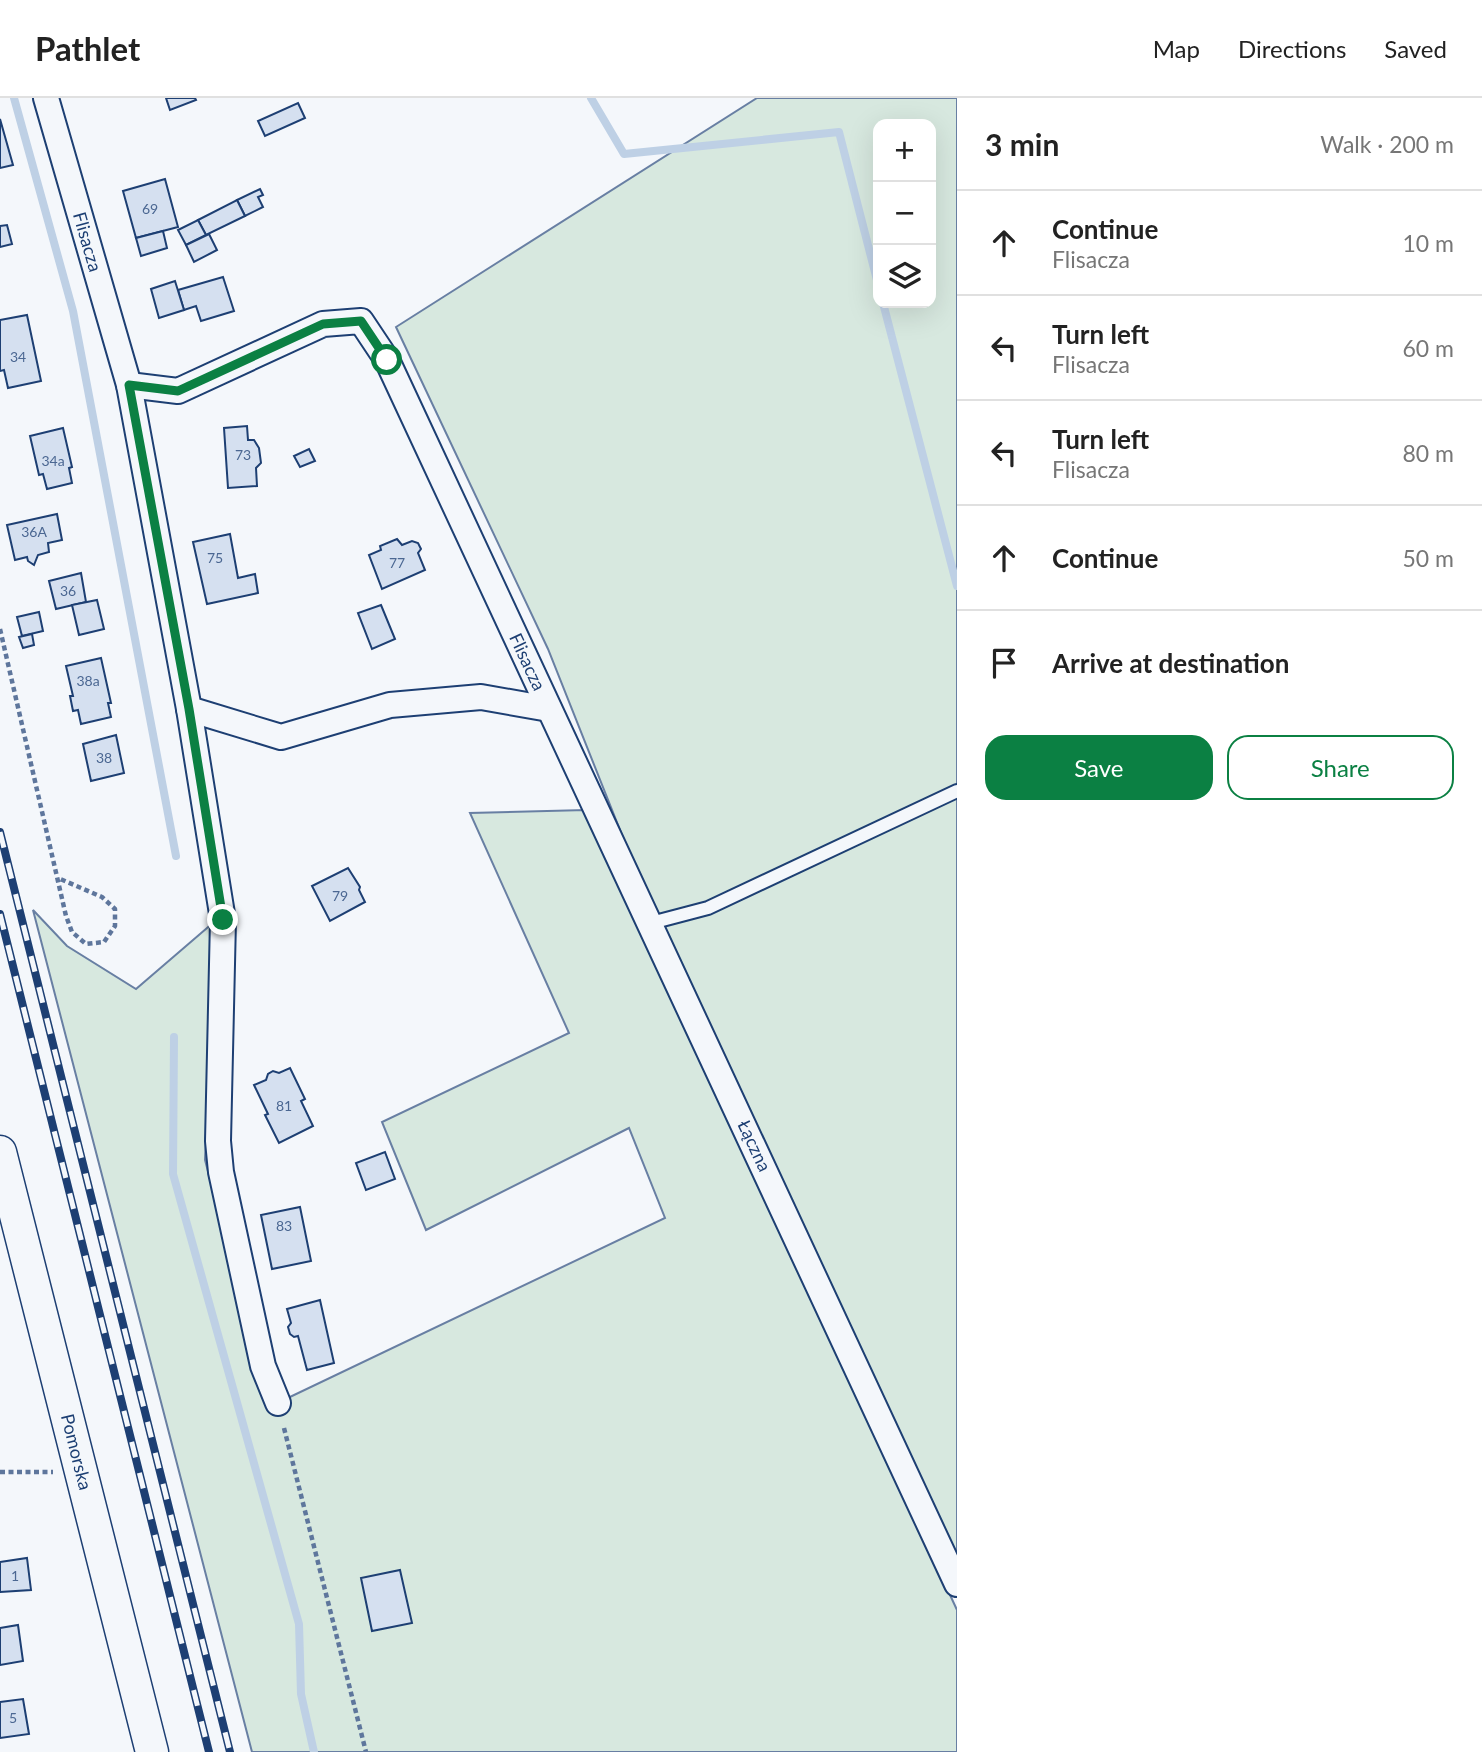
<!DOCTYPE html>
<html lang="en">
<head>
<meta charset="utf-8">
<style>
  body { margin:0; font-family:Lato,sans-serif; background:#f2f2f2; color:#222 }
  .controls { position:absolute; right:21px; top:21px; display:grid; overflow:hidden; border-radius:14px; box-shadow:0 7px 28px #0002 }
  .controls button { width:63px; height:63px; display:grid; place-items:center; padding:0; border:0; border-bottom:2px solid #e0e0e0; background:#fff; color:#222; font:35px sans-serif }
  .stop { position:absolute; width:21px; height:21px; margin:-16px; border:5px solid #0b8043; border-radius:50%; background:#fff }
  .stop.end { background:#0b8043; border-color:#fff; box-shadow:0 2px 7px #0008 }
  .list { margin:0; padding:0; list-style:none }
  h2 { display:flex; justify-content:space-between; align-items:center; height:91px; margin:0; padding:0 28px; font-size:30px }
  h2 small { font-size:23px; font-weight:400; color:#767676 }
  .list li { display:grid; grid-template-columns:46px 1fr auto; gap:21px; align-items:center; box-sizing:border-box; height:105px; padding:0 28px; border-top:2px solid #e0e0e0 }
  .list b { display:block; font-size:26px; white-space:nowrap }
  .list p { margin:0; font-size:23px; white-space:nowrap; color:#767676 }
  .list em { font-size:23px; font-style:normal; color:#767676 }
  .actions { display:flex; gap:14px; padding:21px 28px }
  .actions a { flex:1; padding:16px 0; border:2px solid #0b8043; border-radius:21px; text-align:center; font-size:24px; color:#0b8043 }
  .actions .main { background:#0b8043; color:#fff }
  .icon { flex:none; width:38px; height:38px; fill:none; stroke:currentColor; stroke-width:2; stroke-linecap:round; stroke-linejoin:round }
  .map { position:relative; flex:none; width:957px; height:1654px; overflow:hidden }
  header { display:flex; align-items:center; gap:42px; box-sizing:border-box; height:98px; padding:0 35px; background:#fff; border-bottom:2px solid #e0e0e0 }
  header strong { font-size:33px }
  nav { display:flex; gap:38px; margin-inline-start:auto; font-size:24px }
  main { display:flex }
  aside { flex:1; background:#fff }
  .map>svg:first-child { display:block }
  .green { fill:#d7e8df; stroke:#687fa3; stroke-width:2; fill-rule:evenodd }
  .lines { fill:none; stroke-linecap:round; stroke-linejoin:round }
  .stream { stroke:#bed0e5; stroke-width:8 }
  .building { fill:#d5e0f0; stroke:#1d3f73; stroke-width:2 }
  .service-casing { stroke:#1d3f73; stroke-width:16 }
  .minor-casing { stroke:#1d3f73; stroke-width:28 }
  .tertiary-casing { stroke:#1d3f73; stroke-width:35 }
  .path { stroke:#5e769c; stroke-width:4.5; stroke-dasharray:5 3.5; stroke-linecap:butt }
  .service { stroke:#f4f7fb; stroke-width:12 }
  .minor { stroke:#f4f7fb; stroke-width:24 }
  .tertiary { stroke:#f4f7fb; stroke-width:32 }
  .rail-casing { stroke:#1d3f73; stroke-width:8 }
  .rail { stroke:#f4f7fb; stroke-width:5; stroke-dasharray:16; stroke-linecap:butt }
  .route { stroke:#0b8043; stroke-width:9 }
  .labels { text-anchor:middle; stroke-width:5; stroke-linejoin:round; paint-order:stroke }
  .number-label { font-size:14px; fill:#4b6792 }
  .street-label { font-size:18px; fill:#1d3f73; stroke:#f4f7fb }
</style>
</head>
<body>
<header>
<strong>Pathlet</strong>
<nav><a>Map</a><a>Directions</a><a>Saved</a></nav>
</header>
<main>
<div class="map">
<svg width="957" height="1654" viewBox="0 0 957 1654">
  <rect width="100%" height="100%" fill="#f4f7fb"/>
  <!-- green -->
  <g class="green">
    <path d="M757,0H957V1470L659,830L548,551L396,229ZM878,26H931V205H878Z"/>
    <polygon points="586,712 957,1512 957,1654 252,1654 33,812 67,848 136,891 214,824 205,1062 269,1309 665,1120 629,1030 426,1132 382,1024 569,935 470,715"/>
  </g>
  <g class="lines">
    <!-- stream -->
    <g class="stream">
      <polyline points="14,0 73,213 176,758"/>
      <polyline points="591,0 624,56 839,34 878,186"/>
      <polyline points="883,205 957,488"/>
      <polyline points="174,939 173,1076 299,1526 301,1596 314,1654"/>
    </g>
  </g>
  <!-- building -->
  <g class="building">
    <polygon points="166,0 195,0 196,2 170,12"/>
    <polygon points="298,5 305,20 265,38 258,23"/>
    <polygon points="0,21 13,67 0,70"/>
    <polygon points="165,81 178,129 136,140 123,93"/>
    <polygon points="260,91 263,97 258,99 263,109 245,118 237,102"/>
    <polygon points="237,102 245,118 206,137 198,122"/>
    <polygon points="198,122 206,137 186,147 178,132"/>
    <polygon points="7,127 12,146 0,149 0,128"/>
    <polygon points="163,133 167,150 141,158 136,140"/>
    <polygon points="209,136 217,152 194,164 186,147"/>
    <polygon points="223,179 234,213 201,223 196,208 184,212 178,192"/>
    <polygon points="175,183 184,212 159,220 151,191"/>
    <polygon points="27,217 41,283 8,290 4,272 0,273 0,222"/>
    <polygon points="247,328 248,342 254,342 259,350 261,365 256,370 257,388 228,390 224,330"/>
    <polygon points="63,330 72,369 69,370 72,385 47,391 43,376 39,377 30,338"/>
    <polygon points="309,351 315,363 300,369 294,358"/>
    <polygon points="57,416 62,442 48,445 49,454 38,457 34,467 28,463 27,459 15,462 7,427"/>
    <polygon points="230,436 238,480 255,476 258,495 207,506 193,444"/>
    <polygon points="397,441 402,447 412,443 418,445 421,451 418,455 425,472 382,491 369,457 381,452 380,448"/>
    <polygon points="81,475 86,504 56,511 49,483"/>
    <polygon points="97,502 104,531 79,537 72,507"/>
    <polygon points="381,507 395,541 372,551 358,515"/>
    <polygon points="39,514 43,533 22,538 17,519"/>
    <polygon points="32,536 34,547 23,550 19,539"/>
    <polygon points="101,560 111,605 108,605 111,619 81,626 78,612 73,613 70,598 73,598 66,568"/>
    <polygon points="116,637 124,675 91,683 83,646"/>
    <polygon points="348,770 360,789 359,792 365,804 330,823 312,788"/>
    <polygon points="290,970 305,1001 301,1003 313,1028 279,1045 265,1017 268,1016 254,987 266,982 268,976 273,973 279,975"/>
    <polygon points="385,1054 395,1081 366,1092 356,1065"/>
    <polygon points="300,1109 311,1163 272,1171 261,1117"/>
    <polygon points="320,1202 334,1265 307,1272 298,1238 294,1239 290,1236 288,1229 291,1225 287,1211"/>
    <polygon points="27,1460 31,1492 0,1494 0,1464"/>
    <polygon points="400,1472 412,1525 372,1533 361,1480"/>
    <polygon points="18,1527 23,1563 0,1567 0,1530"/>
    <polygon points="23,1601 29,1636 0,1640 0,1604"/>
  </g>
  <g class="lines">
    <defs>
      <polyline id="service" points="651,825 708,810 957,693"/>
      <g id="minor">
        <polyline points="46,0 129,287 189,611 281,639 390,607 481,599 549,611"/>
        <polyline points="129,287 178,293 323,226 361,223 387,262 957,1486"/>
        <polyline points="189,611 223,822 218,1043 221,1074 263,1268 278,1305"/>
      </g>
      <polyline id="tertiary" points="0,1054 152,1654"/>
    </defs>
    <!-- service casing -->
    <use href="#service" class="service-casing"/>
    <!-- minor casing -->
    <use href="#minor" class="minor-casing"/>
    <!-- tertiary casing -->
    <use href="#tertiary" class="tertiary-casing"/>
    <!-- path -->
    <g class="path">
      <polyline points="0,531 66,818 72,834 86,846 104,844 115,828 115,811 102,799 58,780"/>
      <polyline points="284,1330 366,1654"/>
      <polyline points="0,1374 53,1374"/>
    </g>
    <!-- service -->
    <use href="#service" class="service"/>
    <!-- minor -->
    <use href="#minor" class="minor"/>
    <!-- tertiary -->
    <use href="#tertiary" class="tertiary"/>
    <defs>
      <g id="rail">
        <polyline points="0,734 230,1654"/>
        <polyline points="0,816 209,1654"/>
      </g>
    </defs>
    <!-- rail casing -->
    <use href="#rail" class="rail-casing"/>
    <!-- rail -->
    <use href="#rail" class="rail"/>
  </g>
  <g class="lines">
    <!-- route -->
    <polyline class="route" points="223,822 189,611 129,287 178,293 323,226 361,223 387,262"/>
  </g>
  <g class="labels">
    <!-- number labels -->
    <g class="number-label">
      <text x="150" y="116">69</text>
      <text x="18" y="264">34</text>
      <text x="243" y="362">73</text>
      <text x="53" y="368">34a</text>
      <text x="34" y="439">36A</text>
      <text x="215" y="465">75</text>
      <text x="397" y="470">77</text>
      <text x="68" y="498">36</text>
      <text x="88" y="588">38a</text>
      <text x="104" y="665">38</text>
      <text x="340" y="803">79</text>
      <text x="284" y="1013">81</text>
      <text x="284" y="1133">83</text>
      <text x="15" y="1483">1</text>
      <text x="13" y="1625">5</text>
    </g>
    <!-- street labels -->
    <g class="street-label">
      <text transform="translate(87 144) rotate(74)" y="6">Flisacza</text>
      <text transform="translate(527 564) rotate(65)" y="6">Flisacza</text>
      <text transform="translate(754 1048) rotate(65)" y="6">Łączna</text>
      <text transform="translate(76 1354) rotate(76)" y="6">Pomorska</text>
    </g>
  </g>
</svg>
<div class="controls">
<button>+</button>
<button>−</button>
<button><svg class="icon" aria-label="layers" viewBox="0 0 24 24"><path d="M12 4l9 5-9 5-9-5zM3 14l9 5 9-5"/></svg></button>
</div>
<div class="stop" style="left:387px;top:262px"></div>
<div class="stop end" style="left:223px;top:822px"></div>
</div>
<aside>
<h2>3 min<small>Walk · 200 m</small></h2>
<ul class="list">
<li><svg class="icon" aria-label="ahead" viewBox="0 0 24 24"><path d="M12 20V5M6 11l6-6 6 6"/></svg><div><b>Continue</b><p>Flisacza</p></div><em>10 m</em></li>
<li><svg class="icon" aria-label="left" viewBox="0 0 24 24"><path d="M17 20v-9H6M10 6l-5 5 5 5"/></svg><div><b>Turn left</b><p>Flisacza</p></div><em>60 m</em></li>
<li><svg class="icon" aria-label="left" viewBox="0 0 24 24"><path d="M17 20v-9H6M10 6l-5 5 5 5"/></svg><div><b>Turn left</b><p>Flisacza</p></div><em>80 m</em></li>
<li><svg class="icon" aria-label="ahead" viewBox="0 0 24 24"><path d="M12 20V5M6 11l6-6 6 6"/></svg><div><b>Continue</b></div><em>50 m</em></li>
<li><svg class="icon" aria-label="arrive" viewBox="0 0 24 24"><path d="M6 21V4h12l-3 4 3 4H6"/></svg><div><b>Arrive at destination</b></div></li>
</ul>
<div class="actions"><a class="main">Save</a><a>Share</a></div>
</aside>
</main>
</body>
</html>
